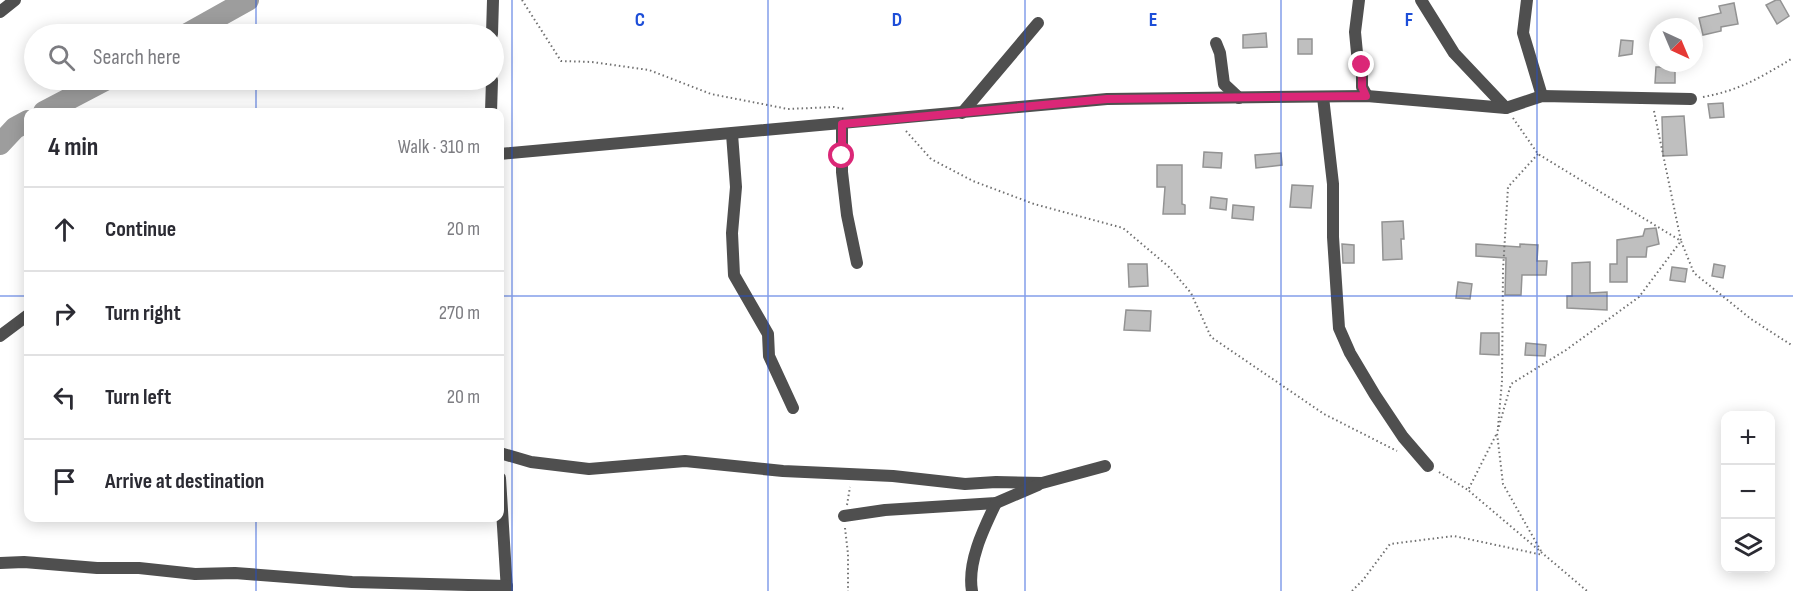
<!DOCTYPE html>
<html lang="en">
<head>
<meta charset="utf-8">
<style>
  body { margin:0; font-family:"Sofia Sans Condensed",sans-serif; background:#f2f2f3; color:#2b2b33 }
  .controls { position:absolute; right:18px; bottom:18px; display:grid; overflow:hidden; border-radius:12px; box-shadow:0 3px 15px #0003 }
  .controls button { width:54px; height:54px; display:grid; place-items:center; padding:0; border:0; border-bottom:2px solid #e1e1e2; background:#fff; color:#2b2b33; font:30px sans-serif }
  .compass { position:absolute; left:1649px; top:18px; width:54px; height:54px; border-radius:50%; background:#fff; box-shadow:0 3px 15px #0003; rotate:136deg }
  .stop { position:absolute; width:18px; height:18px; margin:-14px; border:4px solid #db2777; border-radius:50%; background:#fff }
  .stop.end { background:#db2777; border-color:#fff; box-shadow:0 2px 6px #0008 }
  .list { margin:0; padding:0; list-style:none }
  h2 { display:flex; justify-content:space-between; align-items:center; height:78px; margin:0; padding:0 24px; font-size:26px }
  h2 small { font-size:20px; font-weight:400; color:#7c7c81 }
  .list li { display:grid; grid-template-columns:39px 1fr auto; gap:18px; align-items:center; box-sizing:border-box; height:84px; padding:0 24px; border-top:2px solid #e1e1e2 }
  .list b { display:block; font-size:22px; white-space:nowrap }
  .list em { font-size:20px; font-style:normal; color:#7c7c81 }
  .icon { flex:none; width:33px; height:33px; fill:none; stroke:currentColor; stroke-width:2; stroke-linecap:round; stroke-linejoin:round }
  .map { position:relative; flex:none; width:1793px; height:591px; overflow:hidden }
  .search { position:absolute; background:#fff; box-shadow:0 3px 15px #0003; left:24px; top:24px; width:480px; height:66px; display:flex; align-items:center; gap:15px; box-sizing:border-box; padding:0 21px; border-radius:33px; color:#7c7c81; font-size:22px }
  .panel { position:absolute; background:#fff; box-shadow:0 3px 15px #0003; left:24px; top:108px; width:480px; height:414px; border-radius:12px }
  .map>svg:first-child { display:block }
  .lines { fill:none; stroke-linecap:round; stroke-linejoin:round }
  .river { stroke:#9d9d9d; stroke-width:22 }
  .building { fill:#bfbfbf; stroke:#939393; stroke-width:1.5 }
  .path { stroke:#717171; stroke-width:2; stroke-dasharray:1.5 3; stroke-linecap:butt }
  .minor { stroke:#4f4f4f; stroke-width:12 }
  .route { stroke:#db2777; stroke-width:8 }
  .grid { fill:none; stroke:#1d4ed8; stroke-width:1.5; stroke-opacity:0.55 }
  .grid-label { font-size:20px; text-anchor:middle; font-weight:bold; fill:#1d4ed8; stroke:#fff; stroke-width:4.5; stroke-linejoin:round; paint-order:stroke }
</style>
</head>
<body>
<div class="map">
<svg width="1793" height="591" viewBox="0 0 1793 591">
  <rect width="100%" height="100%" fill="#fff"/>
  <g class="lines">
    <!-- river -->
    <g class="river">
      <polyline points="187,34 248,0"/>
      <polyline points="44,112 105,80"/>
      <polyline points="0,144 15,128 28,121"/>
    </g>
  </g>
  <!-- building -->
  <g class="building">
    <polygon points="1776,0 1780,0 1789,16 1777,24 1766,5"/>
    <polygon points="1734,3 1738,24 1721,27 1721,31 1703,35 1699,18 1721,13 1719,6"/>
    <polygon points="1266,33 1267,47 1243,48 1243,35"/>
    <rect x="1298" y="39" width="14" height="15"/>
    <polygon points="1621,40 1633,41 1632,54 1619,56"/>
    <polygon points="1656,67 1675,67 1675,83 1655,83"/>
    <polygon points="1723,103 1724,117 1710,118 1708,104"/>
    <polygon points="1684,116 1687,155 1663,156 1662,117"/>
    <polygon points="1204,152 1222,153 1221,168 1203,167"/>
    <polygon points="1281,153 1282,165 1256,168 1255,155"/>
    <polygon points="1157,165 1182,165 1182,204 1185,205 1185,214 1163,214 1165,187 1157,187"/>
    <polygon points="1292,185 1313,186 1311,208 1290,207"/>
    <polygon points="1211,197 1227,199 1226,210 1210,208"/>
    <polygon points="1233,205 1254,207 1253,220 1232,218"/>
    <polygon points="1403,221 1404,239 1401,239 1402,259 1383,260 1382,222"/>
    <polygon points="1656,228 1659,244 1647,247 1646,257 1627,257 1627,282 1610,282 1610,264 1617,264 1617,240 1643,236 1645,229"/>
    <polygon points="1342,244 1354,245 1354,263 1343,263"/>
    <polygon points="1476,244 1520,247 1520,244 1538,245 1537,261 1547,261 1546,275 1522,275 1521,295 1505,295 1506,258 1476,256"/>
    <polygon points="1590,262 1590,293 1607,292 1607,310 1567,308 1567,296 1572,296 1572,263"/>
    <polygon points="1128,264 1147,264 1148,286 1129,287"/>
    <polygon points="1714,264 1725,266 1723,278 1712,276"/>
    <polygon points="1672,267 1687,269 1685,282 1670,280"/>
    <polygon points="1458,282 1472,284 1470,299 1456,298"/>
    <polygon points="1126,310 1151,311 1150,331 1124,330"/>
    <polygon points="1481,333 1499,333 1499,355 1480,354"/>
    <polygon points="1526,343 1546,345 1545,356 1525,355"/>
  </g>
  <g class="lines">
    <!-- path -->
    <g class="path">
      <polyline points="522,0 561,61 592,62 649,70 711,94 788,109 834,107 845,109"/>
      <path d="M1703,97C1741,90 1761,77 1793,58"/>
      <polyline points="1513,118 1538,154 1681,241 1694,273 1751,319 1793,346"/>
      <polyline points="906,131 931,159 973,181 1034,204 1123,228 1169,267 1191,293 1211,337 1324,414 1397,451"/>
      <polyline points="1498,427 1502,381 1503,270 1508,187 1538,154"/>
      <polyline points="1496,435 1468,490 1587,591"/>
      <polyline points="1439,472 1468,490"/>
      <polyline points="847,505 850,487"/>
      <polyline points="845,528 848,554 848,591"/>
      <polyline points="1541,551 1503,484 1497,433 1511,384 1566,350 1639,297 1681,241 1654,111"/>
      <polyline points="1352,591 1363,580 1390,544 1454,536 1543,555"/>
    </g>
    <!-- minor -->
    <g class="minor">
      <polyline points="1359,0 1355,32 1357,53 1362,65 1362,87 1367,96"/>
      <polyline points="1421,0 1454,53 1506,108"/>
      <polyline points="1527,0 1523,33 1542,96"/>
      <polyline points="0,12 15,0"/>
      <polyline points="492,34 493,0"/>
      <polyline points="1216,43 1220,53 1224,84 1239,98"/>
      <polyline points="1323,97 1333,184 1333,237 1339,328 1350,353 1375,395 1403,437 1428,466"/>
      <polyline points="491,112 492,80"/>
      <polyline points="962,113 1038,23"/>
      <polyline points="842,124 842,172 847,215 857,263"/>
      <polyline points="732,134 736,187 732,233 734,275 768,334 769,356 793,408"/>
      <polyline points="500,154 1107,99 1367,96 1506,108 1542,96 1691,99"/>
      <polyline points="0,336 28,315"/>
      <polyline points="500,453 531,462 589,469 685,461 783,471 893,476 965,484 996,482 1042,483 1105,466"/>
      <polyline points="500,478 507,591"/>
      <polyline points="844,516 885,510 996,503 1038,485"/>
      <polyline points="0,563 24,562 97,568 139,568 195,574 235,573 352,582 507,586"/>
      <path d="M972,591C967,562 984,528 996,503"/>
    </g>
  </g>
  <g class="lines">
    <!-- route -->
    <polyline class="route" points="842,156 842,124 1107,99 1366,96 1362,87 1362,65"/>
  </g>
  <!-- grid -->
  <path class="grid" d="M256,0V34M512,0V591M768,0V591M1025,0V591M1281,0V591M1537,0V591M256,80V112M0,296H28M500,296H1793M256,518V591"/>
  <g class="grid-label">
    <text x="640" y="26">C</text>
    <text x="897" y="26">D</text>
    <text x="1153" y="26">E</text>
    <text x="1409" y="26">F</text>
  </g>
</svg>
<div class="controls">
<button>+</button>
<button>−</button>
<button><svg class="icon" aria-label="layers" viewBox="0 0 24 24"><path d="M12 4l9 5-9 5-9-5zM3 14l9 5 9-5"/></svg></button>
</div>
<svg class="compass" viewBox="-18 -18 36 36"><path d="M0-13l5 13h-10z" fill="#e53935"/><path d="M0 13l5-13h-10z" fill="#7c7c81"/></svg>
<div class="stop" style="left:842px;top:156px"></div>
<div class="stop end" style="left:1362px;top:65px"></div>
<div class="search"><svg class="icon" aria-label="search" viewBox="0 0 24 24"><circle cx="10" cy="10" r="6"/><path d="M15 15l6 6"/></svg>Search here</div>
<section class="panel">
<h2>4 min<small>Walk · 310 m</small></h2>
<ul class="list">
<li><svg class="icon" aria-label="ahead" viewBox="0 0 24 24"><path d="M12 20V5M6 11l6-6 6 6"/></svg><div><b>Continue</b></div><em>20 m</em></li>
<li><svg class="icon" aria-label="right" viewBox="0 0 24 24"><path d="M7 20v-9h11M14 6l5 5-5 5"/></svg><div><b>Turn right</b></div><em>270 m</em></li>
<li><svg class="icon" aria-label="left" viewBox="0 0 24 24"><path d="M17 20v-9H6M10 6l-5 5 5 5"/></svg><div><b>Turn left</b></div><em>20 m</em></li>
<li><svg class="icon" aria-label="arrive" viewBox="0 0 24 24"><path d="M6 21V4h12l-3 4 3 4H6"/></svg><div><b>Arrive at destination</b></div></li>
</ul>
</section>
</div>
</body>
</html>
